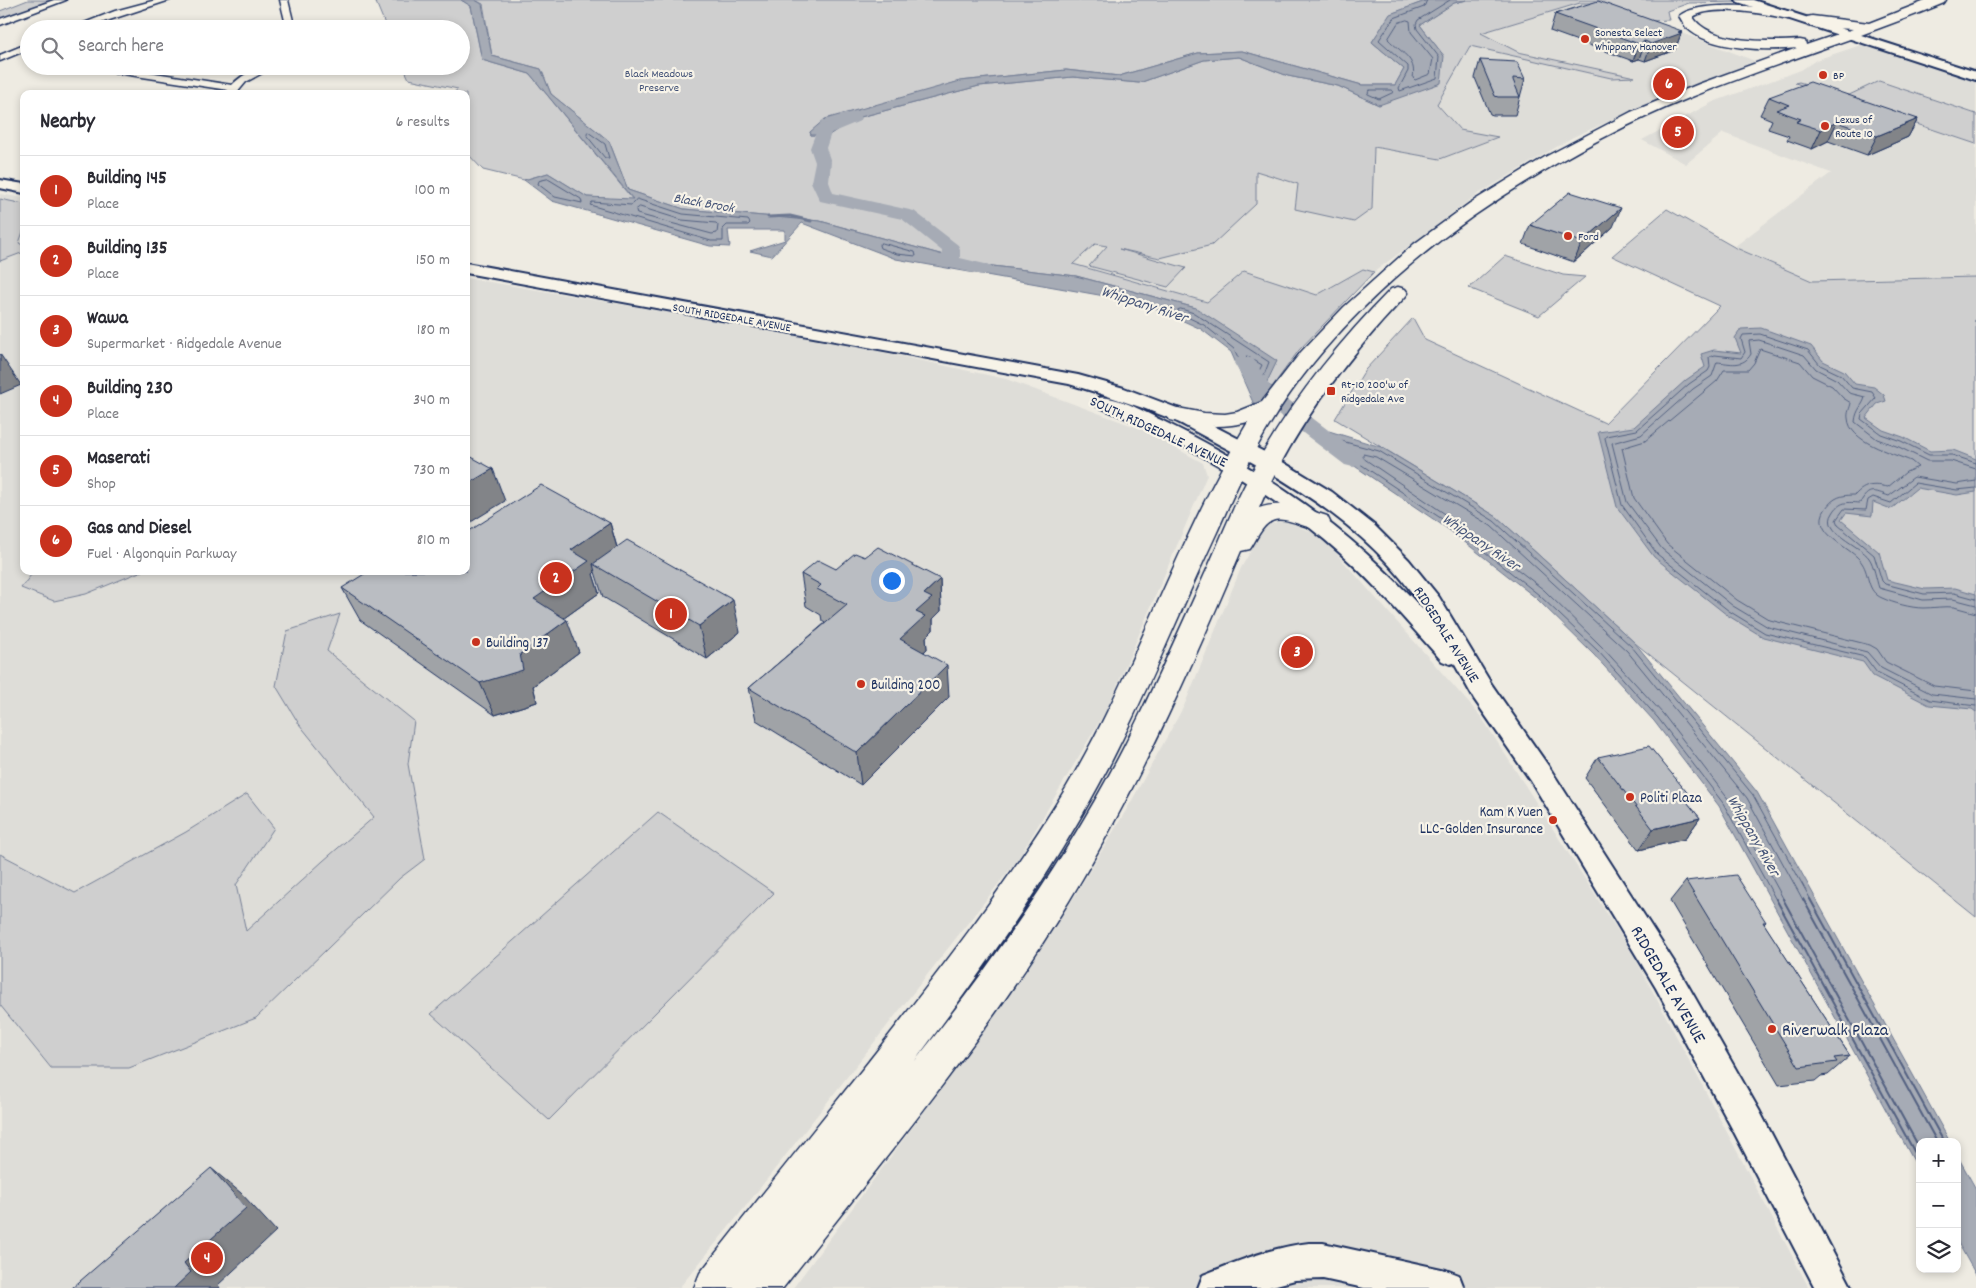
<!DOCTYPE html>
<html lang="en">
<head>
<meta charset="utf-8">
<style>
  body { margin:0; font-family:Dekko,sans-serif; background:#f2f2f3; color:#2b2b33 }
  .controls { position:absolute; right:15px; bottom:15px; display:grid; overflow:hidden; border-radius:10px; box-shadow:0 2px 8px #0003 }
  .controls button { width:45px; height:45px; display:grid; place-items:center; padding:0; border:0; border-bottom:1px solid #e1e1e2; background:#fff; color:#2b2b33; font:25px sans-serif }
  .you { position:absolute; left:891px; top:580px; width:18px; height:18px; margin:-12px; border:4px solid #fff; border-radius:50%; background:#1a73e8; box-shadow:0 0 0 8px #1a73e833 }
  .badge { display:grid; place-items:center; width:32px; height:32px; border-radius:50%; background:#c8321e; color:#fff; font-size:16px; font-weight:700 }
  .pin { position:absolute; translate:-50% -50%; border:2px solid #fff; box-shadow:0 1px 5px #0006 }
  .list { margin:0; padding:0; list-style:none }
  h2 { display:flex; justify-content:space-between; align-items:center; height:65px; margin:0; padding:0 20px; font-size:21px }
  h2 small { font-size:16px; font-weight:400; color:#7c7c81 }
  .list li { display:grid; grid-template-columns:32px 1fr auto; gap:15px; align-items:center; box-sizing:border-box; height:70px; padding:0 20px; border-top:1px solid #e1e1e2 }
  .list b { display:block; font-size:19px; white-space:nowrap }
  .list p { margin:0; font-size:16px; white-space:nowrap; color:#7c7c81 }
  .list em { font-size:16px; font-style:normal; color:#7c7c81 }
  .icon { flex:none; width:28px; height:28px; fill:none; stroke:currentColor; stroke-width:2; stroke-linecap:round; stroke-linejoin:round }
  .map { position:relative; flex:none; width:1976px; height:1288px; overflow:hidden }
  .search { position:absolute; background:#fff; box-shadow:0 2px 8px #0003; left:20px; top:20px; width:450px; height:55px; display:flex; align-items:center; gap:12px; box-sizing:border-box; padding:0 18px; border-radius:28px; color:#7c7c81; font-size:19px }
  .panel { position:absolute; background:#fff; box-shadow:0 2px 8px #0003; left:20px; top:90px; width:450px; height:485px; border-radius:10px }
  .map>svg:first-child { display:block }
  .built { fill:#deddd8 }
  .green { fill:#cfcfcf; stroke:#757f96 }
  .water { fill:#a6abb5; stroke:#6e7992 }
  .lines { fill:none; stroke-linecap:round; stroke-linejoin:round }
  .shore-far1 { stroke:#536181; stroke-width:1 }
  .shore { stroke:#536181; stroke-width:2 }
  .stream { stroke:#6e7992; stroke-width:3 }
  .river { fill:#a6abb5; fill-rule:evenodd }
  .street-casing { stroke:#1b2f5e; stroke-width:3 }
  .secondary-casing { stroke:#1b2f5e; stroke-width:4 }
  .primary-casing { stroke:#1b2f5e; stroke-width:3 }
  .street { fill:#f7f3e8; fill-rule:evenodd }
  .secondary { fill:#f7f3e8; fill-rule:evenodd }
  .primary { fill:#f7f3e8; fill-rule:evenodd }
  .wall { fill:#a0a3a7; stroke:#1b2f5e }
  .shaded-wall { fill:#828488; stroke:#1b2f5e }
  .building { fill:#babdc2; stroke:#1b2f5e }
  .poi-dot { fill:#c8321e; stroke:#f7f3e8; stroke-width:2 }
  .labels { text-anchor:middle; stroke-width:4.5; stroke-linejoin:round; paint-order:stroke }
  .far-poi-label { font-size:12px; fill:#1b2f5e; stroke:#f7f3e8; text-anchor:start }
  .far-park-label { font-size:12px; fill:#3f4f75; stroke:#f7f3e8 }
  .far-street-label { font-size:12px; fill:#1b2f5e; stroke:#f7f3e8 }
  .far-water-label { font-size:14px; font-style:italic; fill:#455478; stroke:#f7f3e8 }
  .street-label { font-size:15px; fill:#1b2f5e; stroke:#f7f3e8 }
  .poi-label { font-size:15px; fill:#1b2f5e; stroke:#f7f3e8; text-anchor:start }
  .water-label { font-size:16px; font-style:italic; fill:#455478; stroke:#f7f3e8 }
  .near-street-label { font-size:18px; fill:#1b2f5e; stroke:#f7f3e8 }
  .near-poi-label { font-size:18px; fill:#1b2f5e; stroke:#f7f3e8; text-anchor:start }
</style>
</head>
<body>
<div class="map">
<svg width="1976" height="1288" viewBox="0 0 1976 1288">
  <rect width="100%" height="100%" fill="#eeebe2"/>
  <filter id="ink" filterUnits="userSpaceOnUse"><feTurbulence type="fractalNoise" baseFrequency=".02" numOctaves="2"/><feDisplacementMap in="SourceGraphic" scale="10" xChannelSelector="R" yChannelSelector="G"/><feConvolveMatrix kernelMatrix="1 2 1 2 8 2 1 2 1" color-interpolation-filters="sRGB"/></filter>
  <g filter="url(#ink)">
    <!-- built -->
    <g class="built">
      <polygon points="1580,3 1596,3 1651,21 1755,61 1646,105 1573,137 1475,196 1374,272 1363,269 1318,295 1244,271 1207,302 1073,264 1095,244 1160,258 1256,170 1372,209 1374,147 1440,159 1496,138 1460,130 1437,103 1470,46 1611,78 1632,77 1518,52 1480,33"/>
      <polygon points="1870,42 1976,75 1976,114 1879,81 1847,96 1795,84 1976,144 1976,277 1812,281 1734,247 1831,173 1723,133 1686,164 1642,140 1713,102 1801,70 1816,60"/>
      <polygon points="0,194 24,198 24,571 466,571 466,278 813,337 1006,379 1141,429 1203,463 1207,475 1108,707 1018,859 738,1216 679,1288 0,1288"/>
      <polygon points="1284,520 1321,536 1482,718 1634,956 1809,1288 793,1288 938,1093 1071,902 1131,802 1184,706 1241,568 1265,526"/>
    </g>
    <!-- green -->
    <g class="green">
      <polygon points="28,0 54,0 0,19 0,11"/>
      <polygon points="375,0 461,0 471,6 482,60 530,74 633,200 587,197 548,173 524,180 483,170 466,152 466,94 452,94 458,89 409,79 403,66 461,66 461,29 387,29"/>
      <polygon points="475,0 1428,0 1391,14 1372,42 1404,69 1395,85 1362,85 1242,51 1198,53 1119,76 1066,70 960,81 810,132 811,135 829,135 853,119 979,86 1073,77 1139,83 1204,60 1239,57 1288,76 1338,86 1379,105 1444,56 1420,25 1454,3 1467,0 1737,0 1744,2 1689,3 1667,11 1669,20 1651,21 1596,3 1580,3 1481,33 1518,52 1635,77 1611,78 1470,46 1437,104 1460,130 1498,137 1440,159 1374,147 1372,209 1354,222 1295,209 1298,184 1256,171 1256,204 1212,245 1160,258 1119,249 1186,268 1168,287 1089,266 1107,246 1095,244 1073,264 1207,302 1244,271 1317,295 1363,269 1374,272 1299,350 1272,387 1266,385 1196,308 1076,276 976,264 820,221 684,209 628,190 609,141 551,94 541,69 492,56 483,4"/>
      <polygon points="1879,81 1976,114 1976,144 1795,83 1799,82 1847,96"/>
      <polygon points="0,199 24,204 24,229 19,243 24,246 24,252 0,261"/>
      <polygon points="1667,209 1734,247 1812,281 1976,277 1976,320 1974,321 1976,322 1976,917 1635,643 1497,517 1335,419 1365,370 1413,318 1425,340 1605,423 1720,306 1612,256"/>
      <polygon points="1505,256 1563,275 1585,277 1539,316 1469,288"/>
      <polygon points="34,571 142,571 86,594 54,601 21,588"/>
      <polygon points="340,614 327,651 414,721 408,764 425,859 400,878 256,1018 129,1068 51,1068 0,1005 0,854 75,893 186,832 247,794 274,828 236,885 246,931 323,861 374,817 299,724 276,686 287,631"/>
      <polygon points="658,812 774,893 549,1120 431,1014"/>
    </g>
    <!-- water -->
    <g class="water">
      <polygon points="461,0 475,0 482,4 492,56 541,69 551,94 609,141 628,190 684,209 820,221 976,264 1076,276 1196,308 1277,361 1266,384 1272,387 1255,407 1231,352 1201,329 1144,303 896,259 802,223 772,256 750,251 785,240 785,230 728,230 730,247 710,246 552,201 524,180 548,173 587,197 633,199 530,74 482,60 471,6"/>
      <polygon points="1428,0 1467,0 1454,3 1420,25 1444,56 1441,83 1379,105 1338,86 1288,76 1239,57 1204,60 1139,83 1073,77 979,86 853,119 829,135 811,135 810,132 825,119 960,81 1066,70 1119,76 1198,53 1242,51 1362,85 1395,85 1404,69 1372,42 1390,14"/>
      <polygon points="1761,328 1811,346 1823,361 1844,371 1855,384 1874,387 1884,395 1886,401 1877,404 1866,418 1883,430 1903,437 1930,451 1953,450 1976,459 1976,492 1957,495 1917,488 1891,509 1873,502 1872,516 1846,513 1841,520 1879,552 1887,580 1925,589 1955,588 1976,594 1976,712 1972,709 1929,705 1873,676 1863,662 1763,637 1727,615 1654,557 1617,507 1598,432 1634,427 1686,380 1705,367 1701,354 1714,350 1741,353 1735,338 1741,329"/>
      <polygon points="1329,431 1381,447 1497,517 1635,643 1757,792 1950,1142 1920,1142 1920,1172 1719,806 1654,721 1594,655 1536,598 1448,529 1319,442"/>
      <polygon points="1957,1155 1976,1189 1976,1275 1957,1241"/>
    </g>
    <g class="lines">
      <!-- shore-far1 -->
      <g class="shore-far1">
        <polyline points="1427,0 1424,7 1394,18 1379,40 1408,66 1408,71 1399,88 1400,91 1437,78 1439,57 1417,29 1416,24 1418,20 1450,0"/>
        <path d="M1407,20L1410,21L1411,32L1433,59L1430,74L1415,80L1413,78C1417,58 1400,52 1388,39L1398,23Z"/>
        <polygon points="1370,90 1391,90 1394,92 1379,99 1368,94"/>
        <polygon points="588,132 605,144 609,158 605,158 587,136"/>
        <polygon points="548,179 581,199 582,203 555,197 538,184 539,181"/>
        <polygon points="637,199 683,214 748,220 750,223 748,225 727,225 723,229 723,241 711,241 590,205 592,202 631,205"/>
        <polygon points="640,207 682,220 716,223 718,225 717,233 712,234 637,214 636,210"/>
        <polygon points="882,243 915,252 916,256 897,254 880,248 879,245"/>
        <polygon points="1181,309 1194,313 1269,362 1261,383 1263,390 1259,394 1256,394 1234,349 1204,325 1179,313 1178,310"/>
        <polygon points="1247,356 1262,365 1256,377 1253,376 1246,359"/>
        <polyline points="1976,463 1952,455 1929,455 1901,441 1881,434 1861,419 1862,414 1876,398 1872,392 1852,388 1841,375 1820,365 1808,350 1760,334 1743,335 1741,339 1745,352 1741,358 1715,355 1709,357 1710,367 1708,371 1689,384 1637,430 1606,436 1605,438 1622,505 1657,554 1729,611 1765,633 1865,657 1877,673 1930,700 1976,706"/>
        <path d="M1976,469L1951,461H1927L1899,447L1877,439L1855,422C1856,409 1863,406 1865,397L1849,393L1837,380L1816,369L1804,355L1759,340L1749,341L1751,354C1743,368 1730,363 1717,362L1712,376L1693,389L1641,435L1612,443L1627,502L1662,549L1733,606L1768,627L1867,652L1881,668L1932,694L1976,699"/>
        <path d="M1976,481L1957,484L1914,477L1889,496C1874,491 1869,487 1860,503C1847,502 1840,501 1833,513C1820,532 1860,545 1869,558C1874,565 1876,579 1879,588L1923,600L1953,599L1976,605"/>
        <polyline points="1976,488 1957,490 1915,483 1891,503 1873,497 1868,500 1866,510 1844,509 1836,520 1838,525 1874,555 1882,581 1885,584 1924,594 1954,593 1976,599"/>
        <path d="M1976,613C1969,611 1961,609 1954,607C1944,606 1933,608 1923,608C1911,608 1893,603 1882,598C1866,591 1870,575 1862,563C1853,547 1808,534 1826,508C1834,497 1841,495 1855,495C1865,484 1874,484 1888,487L1906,472L1918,467L1911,461C1892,453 1849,442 1848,418C1847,413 1850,408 1851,403L1843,398L1832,386L1812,376L1800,362L1760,349L1754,363L1748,370H1724L1717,381L1645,441L1622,448L1634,498L1667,544L1737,600L1770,620L1870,645L1877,649L1886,662L1934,686L1976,691"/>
        <polyline points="1776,900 1723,803 1658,718 1598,651 1539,595 1451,525 1329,443 1330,438 1379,451 1494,521 1632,647 1753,795 1811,900"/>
        <polyline points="1784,900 1729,800 1663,714 1602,647 1544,590 1454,520 1363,458 1363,454 1376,457 1491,526 1627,651 1747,798 1803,900"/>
      </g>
      <!-- shore -->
      <g class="shore">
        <polyline points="1776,899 1920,1162"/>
        <polyline points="1783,899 1920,1149"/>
        <polyline points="1803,899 1937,1142"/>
        <polyline points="1810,899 1944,1142"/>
      </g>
      <!-- stream -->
      <polyline class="stream" points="768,217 790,216 811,221"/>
      <!-- river -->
      <g class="river">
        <polygon points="854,113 860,115 862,118 860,121 831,133 826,148 831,162 829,182 833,193 914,211 958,245 960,249 960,258 989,265 992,269 989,273 982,275 943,266 941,262 942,251 902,219 820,201 811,182 815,162 810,148 818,127"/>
        <polygon points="1245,357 1253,358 1269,385 1361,455 1365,460 1361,465 1353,467 1345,465 1252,394 1234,363 1237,358"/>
      </g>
      <defs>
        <g id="street">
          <polygon points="54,0 66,0 0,25 0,19"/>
          <polygon points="156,0 170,0 82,29 69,29 115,11"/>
          <polygon points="280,0 288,0 295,29 287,29"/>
          <polygon points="29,43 29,49 0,61 0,55"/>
          <path d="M86,66H110L232,85C243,73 260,66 275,66L246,82L236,94H226L228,90L90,69Z"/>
        </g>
        <g id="secondary">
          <polygon points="1736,0 1753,0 1976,72 1976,80 1738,2"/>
          <polygon points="0,180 24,184 24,193 0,188"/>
          <path d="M466,263L1078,375L1124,388L1185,411L1276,458L1332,492L1374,525L1409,560L1439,597L1492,685L1549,767L1678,968L1759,1110L1852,1288H1815L1735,1134L1656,988L1531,781L1474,699L1454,663L1450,664L1442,661C1409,624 1377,586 1340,553C1272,492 1182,439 1097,406L1094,402L1097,398C1114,394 1145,412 1161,420C1263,470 1347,526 1424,611C1379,536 1295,484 1220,445C1203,436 1187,426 1169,418C1136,405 1103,394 1069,384L466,273Z"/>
          <path d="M1309,1243H1323L1446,1270L1459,1275L1464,1288H1364L1323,1279L1295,1280L1265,1288H1198L1203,1275C1238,1261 1272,1247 1309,1243Z"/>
        </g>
        <path id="primary" d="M1928,0H1946L1944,3C1860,38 1773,64 1689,98C1613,129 1540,170 1472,217C1398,269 1319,343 1272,421C1250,456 1234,494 1217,532C1181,609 1149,688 1110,764C1055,870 985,967 914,1062C993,963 1067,858 1125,745C1154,687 1181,627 1208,567C1221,538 1233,507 1248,479C1286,408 1335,346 1391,289L1398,287L1405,289L1408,293L1405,297C1345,360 1294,428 1259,508C1283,500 1304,509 1327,516L1330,522L1327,528C1309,533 1287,514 1272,521C1262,525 1256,540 1250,549L1241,551C1190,671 1137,789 1069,901C986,1038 882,1162 783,1288H694L700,1273C756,1202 812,1132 869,1061C938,973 1008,884 1066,788C1136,671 1177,539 1248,422C1221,429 1197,426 1170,420L1167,415L1170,410L1178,408L1204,413L1225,414L1237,412L1262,402L1301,352L1344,307L1414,244L1470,203L1545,157L1631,112L1699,84L1797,48C1768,51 1711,50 1688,29C1684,26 1682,20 1679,16C1697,0 1768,6 1793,12L1795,15L1788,19C1766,14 1713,4 1693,17C1709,44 1773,42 1800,40L1805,41L1806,45L1853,29L1834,28L1807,23L1805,20L1807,17L1812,16L1869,23Z"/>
      </defs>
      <!-- street casing -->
      <use href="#street" class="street-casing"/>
      <!-- secondary casing -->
      <use href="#secondary" class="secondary-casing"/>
      <!-- primary casing -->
      <use href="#primary" class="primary-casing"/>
      <!-- street -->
      <use href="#street" class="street"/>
      <!-- secondary -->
      <use href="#secondary" class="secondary"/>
      <!-- primary -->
      <use href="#primary" class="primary"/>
    </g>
    <!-- wall -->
    <g class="wall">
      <polygon points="1555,14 1682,31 1675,50 1645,61 1639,59 1633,61 1550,31"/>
      <polygon points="1480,60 1525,79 1515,115 1493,115 1490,114 1475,78"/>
      <polygon points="1769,97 1918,119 1908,137 1867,155 1828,141 1812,149 1787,140 1789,136 1768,129 1772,120 1760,115"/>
      <polygon points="1530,225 1613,227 1574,262 1523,244"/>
      <polygon points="610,523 617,547 740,632 707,659 603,597 595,572 593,574 599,593 564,618 579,652 533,686 537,702 495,715 360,620 342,588 466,571"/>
      <polygon points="865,557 940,579 941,611 933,619 933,630 926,637 927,649 924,652 949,697 861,785 756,720 749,688 825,623 822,621 821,615 806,606 801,574 836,569"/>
      <polygon points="1598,757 1686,801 1700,818 1685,839 1639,850 1585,778"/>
      <polygon points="1686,881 1766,922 1764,924 1850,1056 1828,1075 1821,1076 1815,1081 1779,1085 1670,901"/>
    </g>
    <!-- shaded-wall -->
    <g class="shaded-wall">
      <polygon points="1682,31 1675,50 1645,61 1651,44"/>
      <polygon points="1645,41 1639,59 1633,61 1639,44"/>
      <polygon points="1918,119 1908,137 1867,155 1877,136"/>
      <polygon points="1837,122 1828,141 1812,149 1821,130"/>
      <polygon points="1621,208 1613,227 1574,262 1582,242"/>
      <polygon points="0,354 21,385 0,394"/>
      <polygon points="493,469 505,501 466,525 466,485"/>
      <polygon points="610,523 619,555 593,564 595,572 593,574 599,593 546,631 534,599 571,550"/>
      <polygon points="940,579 941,611 933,619 933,630 926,637 927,649 902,671 900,639 916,612 924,594"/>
      <polygon points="733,600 740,632 707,659 699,626"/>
      <polygon points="567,620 579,652 533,686 537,702 495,715 480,683"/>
      <polygon points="947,665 949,697 861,785 857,753"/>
      <polygon points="1690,796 1675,817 1683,797"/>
      <polygon points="1700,818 1685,839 1639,850 1653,829"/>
      <polygon points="211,1168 241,1193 276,1231 218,1285 220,1288 174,1288 184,1263"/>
    </g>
    <!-- building -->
    <g class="building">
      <polygon points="1598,1 1682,31 1678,32 1682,33 1651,44 1645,41 1639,44 1555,14"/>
      <polygon points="1480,60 1517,62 1525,79 1513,78 1513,80 1520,97 1498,97 1495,96"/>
      <polygon points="1810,82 1918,119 1877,136 1837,122 1821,130 1796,122 1801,119 1776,110 1789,105 1769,97"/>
      <polygon points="1570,192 1621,208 1582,242 1530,225"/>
      <polygon points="466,454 493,469 466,485"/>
      <polygon points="541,485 610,523 571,550 589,561 534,599 567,620 520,654 523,670 480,683 342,588 369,571 466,571 466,533"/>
      <polygon points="627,540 733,600 699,626 593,564"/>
      <polygon points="878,547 940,579 924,594 932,598 916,612 925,616 900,639 947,665 857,753 749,688 847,605 817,589 821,585 801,574 818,560 836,569 855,553 865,557"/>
      <polygon points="1649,746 1690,796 1683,797 1700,818 1653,829 1598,757"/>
      <polygon points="1736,875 1766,922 1763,922 1850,1056 1834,1058 1837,1062 1799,1067 1686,881"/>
      <polygon points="211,1168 246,1208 184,1263 191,1272 174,1288 72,1288"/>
    </g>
  </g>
  <!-- markers -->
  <g class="poi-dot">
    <circle cx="1585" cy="39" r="5"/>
    <circle cx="1823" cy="75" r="5"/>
    <circle cx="1825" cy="126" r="5"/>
    <circle cx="1568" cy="236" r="5"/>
    <rect x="1326" y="386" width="10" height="10" rx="2.5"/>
    <circle cx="476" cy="642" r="5"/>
    <circle cx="861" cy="684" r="5"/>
    <circle cx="1630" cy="797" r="5"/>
    <circle cx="1553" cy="820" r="5"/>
    <circle cx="1772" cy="1029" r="5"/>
  </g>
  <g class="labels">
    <!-- far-poi labels -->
    <g class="far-poi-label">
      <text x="1595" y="36">Sonesta Select<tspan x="1595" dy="14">Whippany Hanover</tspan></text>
      <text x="1833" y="79">BP</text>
      <text x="1835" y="123">Lexus of<tspan x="1835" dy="14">Route 10</tspan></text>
      <text x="1578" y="240">Ford</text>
      <text x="1341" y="388">Rt-10 200'w of<tspan x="1341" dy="14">Ridgedale Ave</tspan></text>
    </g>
    <!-- far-park labels -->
    <g class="far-park-label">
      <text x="659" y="77">Black Meadows<tspan x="659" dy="14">Preserve</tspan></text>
    </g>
    <!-- far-street labels -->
    <g class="far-street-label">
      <text transform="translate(732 317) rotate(10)" y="4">SOUTH RIDGEDALE AVENUE</text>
    </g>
    <!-- far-water labels -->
    <g class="far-water-label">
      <text transform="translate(704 202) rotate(10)" y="5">Black Brook</text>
    </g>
    <!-- street labels -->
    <g class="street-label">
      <text transform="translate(1159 431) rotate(25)" y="5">SOUTH RIDGEDALE AVENUE</text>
      <text transform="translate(1447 634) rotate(58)" y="5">RIDGEDALE AVENUE</text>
    </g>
    <!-- poi labels -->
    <g class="poi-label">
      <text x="486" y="647">Building 137</text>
      <text x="871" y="689">Building 200</text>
      <text x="1640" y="802">Politi Plaza</text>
      <text x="1543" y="816" text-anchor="end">Kam K Yuen<tspan x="1543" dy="17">LLC-Golden Insurance</tspan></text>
    </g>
    <!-- water labels -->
    <g class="water-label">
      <text transform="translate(1145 303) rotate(18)" y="6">Whippany River</text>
      <text transform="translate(1482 541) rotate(34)" y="6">Whippany River</text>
      <text transform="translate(1755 835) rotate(60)" y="6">Whippany River</text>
    </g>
    <!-- near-street labels -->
    <g class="near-street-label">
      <text transform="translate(1669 984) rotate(60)" y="6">RIDGEDALE AVENUE</text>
    </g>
    <!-- near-poi labels -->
    <g class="near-poi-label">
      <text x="1782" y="1035">Riverwalk Plaza</text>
    </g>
  </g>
</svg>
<div class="controls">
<button>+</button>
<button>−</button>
<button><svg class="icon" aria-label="layers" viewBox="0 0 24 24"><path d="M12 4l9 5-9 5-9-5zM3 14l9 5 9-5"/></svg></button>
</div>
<div class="you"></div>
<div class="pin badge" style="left:671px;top:614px">1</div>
<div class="pin badge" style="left:556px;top:578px">2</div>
<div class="pin badge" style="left:1297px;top:652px">3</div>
<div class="pin badge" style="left:207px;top:1258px">4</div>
<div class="pin badge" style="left:1678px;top:132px">5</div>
<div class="pin badge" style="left:1669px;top:84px">6</div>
<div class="search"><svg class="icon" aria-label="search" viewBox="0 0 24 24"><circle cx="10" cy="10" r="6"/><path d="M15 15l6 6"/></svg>Search here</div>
<section class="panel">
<h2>Nearby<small>6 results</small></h2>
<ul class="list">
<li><span class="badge">1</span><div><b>Building 145</b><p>Place</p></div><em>100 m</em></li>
<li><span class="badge">2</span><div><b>Building 135</b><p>Place</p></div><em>150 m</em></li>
<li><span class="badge">3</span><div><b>Wawa</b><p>Supermarket · Ridgedale Avenue</p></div><em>180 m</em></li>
<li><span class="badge">4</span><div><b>Building 230</b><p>Place</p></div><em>340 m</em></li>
<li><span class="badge">5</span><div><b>Maserati</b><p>Shop</p></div><em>730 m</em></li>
<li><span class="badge">6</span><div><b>Gas and Diesel</b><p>Fuel · Algonquin Parkway</p></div><em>810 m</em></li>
</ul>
</section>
</div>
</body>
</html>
